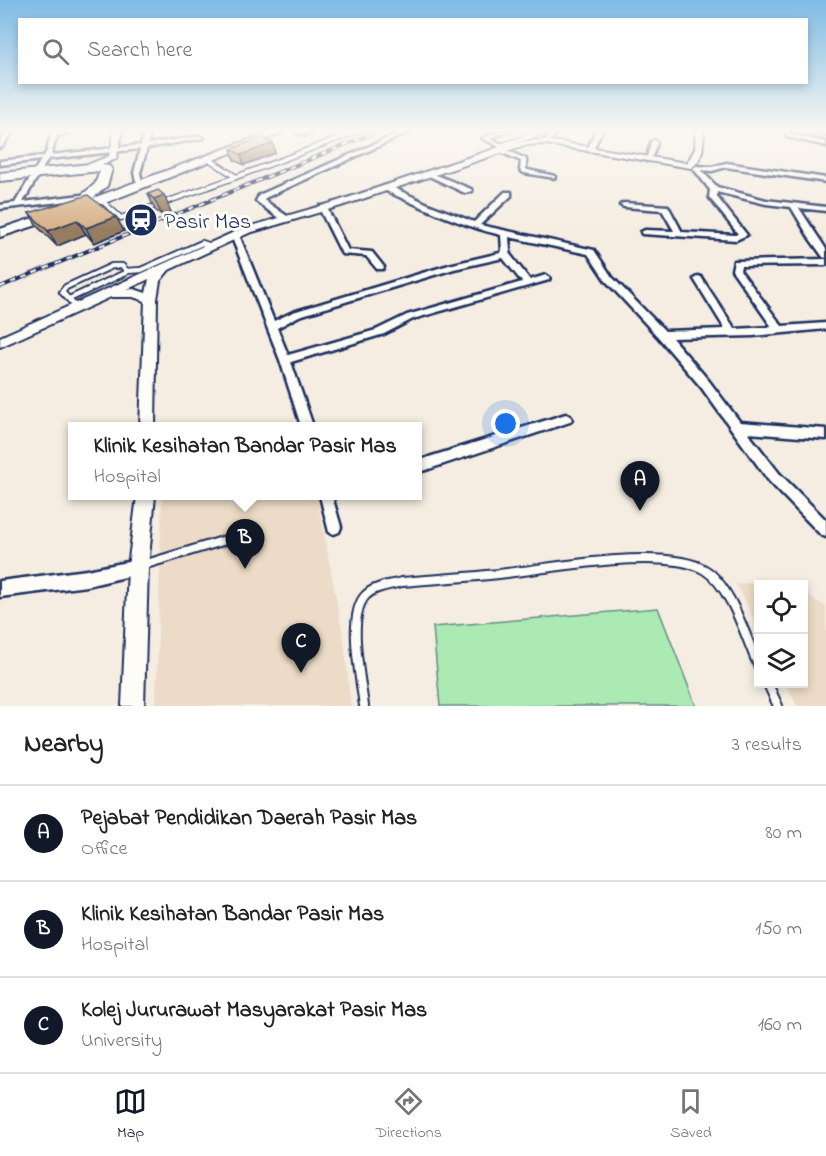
<!DOCTYPE html>
<html lang="en">
<head>
<meta charset="utf-8">
<style>
  body { margin:0; font-family:"Indie Flower",sans-serif; background:#f2f2f2; color:#222 }
  .controls { position:absolute; right:18px; bottom:18px; display:grid; overflow:hidden; border-radius:0px; box-shadow:0 3px 9px #0003 }
  .controls button { width:54px; height:54px; display:grid; place-items:center; padding:0; border:0; border-bottom:2px solid #e0e0e0; background:#fff; color:#222; font:30px sans-serif }
  .you { position:absolute; left:506px; top:424px; width:21px; height:21px; margin:-15px; border:4px solid #fff; border-radius:50%; background:#1a73e8; box-shadow:0 0 0 9px #1a73e833 }
  .badge { display:grid; place-items:center; width:39px; height:39px; border-radius:50%; background:#111827; color:#fff; font-size:20px; font-weight:700 }
  .pin { position:absolute; translate:-50% -50px; filter:drop-shadow(0 2px 3px #0008) }
  .pin::after { content:''; position:absolute; top:32px; width:21px; height:18px; background:inherit; clip-path:polygon(0 0,100% 0,50% 100%) }
  .popup { position:absolute; left:68px; top:422px; width:354px; height:78px; box-sizing:border-box; display:grid; place-content:center; border-radius:0px; background:#fff; filter:drop-shadow(0 2px 4px #0005); font-size:20px; white-space:nowrap; color:#767676 }
  .popup b { font-size:22px; color:#222 }
  .popup::after { content:''; position:absolute; left:50%; top:100%; margin-left:-12px; border:12px solid transparent; border-top-color:#fff }
  .list { margin:0; padding:0; list-style:none }
  h2 { display:flex; justify-content:space-between; align-items:center; height:78px; margin:0; padding:0 24px; font-size:26px }
  h2 small { font-size:20px; font-weight:400; color:#767676 }
  .list li { display:grid; grid-template-columns:39px 1fr auto; gap:18px; align-items:center; box-sizing:border-box; height:96px; padding:0 24px; border-top:2px solid #e0e0e0 }
  .list b { display:block; font-size:22px; white-space:nowrap }
  .list p { margin:0; font-size:20px; white-space:nowrap; color:#767676 }
  .list em { font-size:20px; font-style:normal; color:#767676 }
  .icon { flex:none; width:33px; height:33px; fill:none; stroke:currentColor; stroke-width:2; stroke-linecap:round; stroke-linejoin:round }
  .map { position:relative; flex:none; width:826px; height:706px; overflow:hidden }
  .search { position:absolute; background:#fff; box-shadow:0 3px 9px #0003; left:18px; right:18px; top:18px; height:66px; display:flex; align-items:center; gap:15px; box-sizing:border-box; padding:0 21px; border-radius:0px; color:#767676; font-size:22px }
  .sheet { height:366px; background:#fff }
  nav { display:flex; justify-content:space-around; align-items:center; box-sizing:border-box; height:84px; border-top:2px solid #e0e0e0; background:#fff; font-size:16px; color:#767676 }
  nav a { display:grid; justify-items:center; gap:3px }
  nav .on { color:#111827 }
  .map>svg:first-child { display:block }
  .built { fill:#ecdbc6 }
  .green { fill:#abebb3; stroke:#638d88; stroke-width:1.5 }
  .lines { fill:none; stroke-linecap:round; stroke-linejoin:round }
  .lane-far2-casing { stroke:#1b2f5e; stroke-width:7 }
  .lane-far1-casing { stroke:#1b2f5e; stroke-width:8 }
  .lane-casing { stroke:#1b2f5e; stroke-width:12 }
  .street-casing { stroke:#1b2f5e; stroke-width:5 }
  .secondary-casing { stroke:#1b2f5e; stroke-width:4 }
  .highway-casing { stroke:#1b2f5e; stroke-width:4 }
  .lane-far2 { stroke:#fdfcf7; stroke-width:4 }
  .lane-far1 { stroke:#fdfcf7; stroke-width:4.5 }
  .lane { stroke:#fdfcf7; stroke-width:8 }
  .street { fill:#fdfcf7; fill-rule:evenodd }
  .secondary { fill:#fdfcf7; fill-rule:evenodd }
  .highway { fill:#fdfcf7; fill-rule:evenodd }
  .rail-casing { stroke:#1b2f5e; stroke-width:4 }
  .rail { stroke:#fdfcf7; stroke-width:2; stroke-dasharray:6; stroke-linecap:butt }
  .wall { fill:#b89975; stroke:#1b2f5e; stroke-width:1.5 }
  .shaded-wall { fill:#967d5f; stroke:#1b2f5e; stroke-width:1.5 }
  .building { fill:#d6b288; stroke:#1b2f5e; stroke-width:1.5 }
  .labels { text-anchor:middle; stroke-width:6; stroke-linejoin:round; paint-order:stroke }
  .far-poi-label { font-size:22px; fill:#1b2f5e; stroke:#fdfcf7; text-anchor:start }
</style>
</head>
<body>
<div class="map">
<svg width="826" height="706" viewBox="0 0 826 706">
  <rect width="100%" height="100%" fill="#f5ede1"/>
  <filter id="ink" filterUnits="userSpaceOnUse"><feTurbulence type="fractalNoise" baseFrequency=".0167" numOctaves="2"/><feDisplacementMap in="SourceGraphic" scale="12" xChannelSelector="R" yChannelSelector="G"/><feConvolveMatrix kernelMatrix="1 2 1 2 8 2 1 2 1" color-interpolation-filters="sRGB"/></filter>
  <g filter="url(#ink)">
    <!-- built -->
    <g class="built">
      <polygon points="168,496 317,496 344,641 351,706 156,706 162,497"/>
      <polygon points="781,580 789,584 758,584 758,628 737,584"/>
      <polygon points="804,593 826,607 826,706 797,706 786,684 804,684"/>
    </g>
    <!-- green -->
    <polygon class="green" points="658,608 696,706 440,706 433,627"/>
    <g class="lines">
      <defs>
        <g id="lane-far2">
          <polyline points="500,146 541,133"/>
          <polyline points="236,177 361,130"/>
          <polyline points="101,200 121,218 236,177 209,159"/>
        </g>
        <g id="lane-far1">
          <polyline points="126,271 141,270 202,243 211,246"/>
          <polyline points="69,299 125,273 126,270 122,266 112,266 66,287 62,292 76,307"/>
        </g>
        <g id="lane">
          <polyline points="143,565 239,536"/>
          <polyline points="768,684 778,706"/>
          <path d="M364,706C361,680 346,614 366,595C375,586 391,585 402,582C437,579 472,577 507,573C553,568 666,546 705,570C731,586 746,638 758,665"/>
        </g>
        <g id="street">
          <polygon points="8,130 14,130 2,147 0,148 0,142"/>
          <polygon points="52,130 58,130 58,132 84,130 57,136 51,155 141,145 145,130 151,130 148,144 201,136 204,138 147,148 140,173 142,181 139,183 136,181 134,173 140,149 48,159 23,202 90,194 93,194 93,198 0,209 0,205 15,203 41,160 0,165 0,161 44,156 47,151"/>
          <polygon points="406,130 414,130 265,198 264,200 287,216 287,220 281,220 256,201 259,195"/>
          <polygon points="503,130 511,130 490,138 509,148 504,149 526,159 526,169 528,170 555,176 555,178 524,173 520,170 521,161 498,151 498,149 503,149 482,138"/>
          <polygon points="553,130 559,130 548,143 544,143 543,142"/>
          <polygon points="596,130 602,130 593,150 588,151 587,150"/>
          <polygon points="782,130 788,130 792,135 826,142 826,146 788,137"/>
          <polygon points="808,130 826,131 826,135 809,131"/>
          <polygon points="654,140 657,142 651,160 646,161 651,142"/>
          <polygon points="726,163 826,178 826,182 726,167 712,171 701,170 717,187 766,200 826,207 826,211 799,208 826,249 826,258 823,257 810,239 791,207 766,204 717,192 717,197 747,235 736,240 642,234 641,232 645,230 674,231 662,210 624,207 620,205 624,203 668,206 682,232 735,235 738,234 709,197 710,190 693,168 696,166 712,167"/>
          <polygon points="429,172 471,189 472,191 465,193 427,175 426,174"/>
          <path d="M384,186H390L428,204L474,222L505,192H511V196L480,225L594,250L612,277L665,331L725,329L694,279L698,276L701,277L735,329L772,327L732,270L734,261L826,259V265L741,266L740,270L782,326L826,323V329L753,336L672,338L709,381L740,422L826,429V439L748,433L779,473L826,520V537L821,535L769,481L701,387L659,338L606,281L588,254L509,237L510,251L509,253L530,280L546,275L550,278L549,280L413,319L384,334L291,362L313,426H301L280,360L231,235L232,233H238L239,235L274,321L293,312L449,265L500,253L502,251L501,235C461,226 422,207 384,190ZM503,258L522,282L407,315L376,330L288,355L277,328L299,316L454,269Z"/>
          <polygon points="320,206 327,208 348,250 372,252 384,267 383,269 377,269 366,256 342,254 319,208"/>
          <polygon points="566,414 570,416 572,419 570,422 429,469 422,471 418,469 418,457 424,459 429,457"/>
          <polygon points="320,496 332,496 341,527 339,532 334,534 329,532"/>
          <polygon points="138,560 143,562 145,567 143,572 138,574 87,586 0,597 0,581 87,570"/>
        </g>
        <g id="secondary">
          <polygon points="115,130 123,130 116,159 93,169 87,169 87,165 109,156"/>
          <path d="M696,130H704C703,143 704,160 691,168L546,144L525,145L341,206L249,233L169,270L160,281L157,299L155,426H140L145,301L133,297H111L0,347V337L241,229L335,202L503,146L525,141L546,140L687,163L695,149ZM149,279L146,293L134,289L126,290Z"/>
          <polygon points="137,496 155,496 148,567 144,706 122,706 128,567"/>
        </g>
        <polygon id="highway" points="275,130 289,130 105,203 0,237 0,229 76,204 77,199 95,184 100,171 0,181 0,173 90,164 109,166 112,169 107,186 93,198"/>
      </defs>
      <!-- lane-far2 casing -->
      <use href="#lane-far2" class="lane-far2-casing"/>
      <!-- lane-far1 casing -->
      <use href="#lane-far1" class="lane-far1-casing"/>
      <!-- lane casing -->
      <use href="#lane" class="lane-casing"/>
      <!-- street casing -->
      <use href="#street" class="street-casing"/>
      <!-- secondary casing -->
      <use href="#secondary" class="secondary-casing"/>
      <!-- highway casing -->
      <use href="#highway" class="highway-casing"/>
      <!-- lane-far2 -->
      <use href="#lane-far2" class="lane-far2"/>
      <!-- lane-far1 -->
      <use href="#lane-far1" class="lane-far1"/>
      <!-- lane -->
      <use href="#lane" class="lane"/>
      <!-- street -->
      <use href="#street" class="street"/>
      <!-- secondary -->
      <use href="#secondary" class="secondary"/>
      <!-- highway -->
      <use href="#highway" class="highway"/>
      <defs>
        <polyline id="rail" points="0,287 381,130"/>
      </defs>
      <!-- rail casing -->
      <use href="#rail" class="rail-casing"/>
      <!-- rail -->
      <use href="#rail" class="rail"/>
    </g>
    <!-- wall -->
    <g class="wall">
      <polygon points="293,130 344,130 330,134 318,131 304,137 293,133"/>
      <polygon points="273,143 275,153 244,165 234,160 231,149"/>
      <polygon points="148,194 171,212 162,215 155,210"/>
      <polygon points="29,213 116,217 124,231 94,243 86,234 57,246 38,227"/>
    </g>
    <!-- shaded-wall -->
    <g class="shaded-wall">
      <polygon points="303,130 318,130 318,131 304,137"/>
      <polygon points="330,130 344,130 330,134"/>
      <polygon points="273,143 275,153 244,165 241,155"/>
      <polygon points="164,195 171,212 162,215 154,199"/>
      <polygon points="116,217 124,231 94,243 86,228"/>
      <polygon points="77,220 86,234 57,246 48,231"/>
    </g>
    <!-- building -->
    <g class="building">
      <polygon points="262,137 273,143 241,155 231,149"/>
      <polygon points="158,190 164,195 154,199 148,194"/>
      <polygon points="88,195 116,217 86,228 77,220 48,231 29,213"/>
    </g>
  </g>
  <!-- sky -->
  <linearGradient id="sky" x2="0" y2="1"><stop stop-color="#7ebbe5"/><stop offset="0.57" stop-color="#faf7f2"/><stop offset="1" stop-color="#faf7f2" stop-opacity="0"/></linearGradient>
  <rect width="826" height="229" fill="url(#sky)"/>
  <!-- icons -->
  <defs>
    <symbol id="station-disc" viewBox="-11 -11 22 22"><circle r="9.5" fill="#1b2f5e" stroke="#fdfcf7"/><path d="M-3-6H3Q5-6 5-4V2Q5 4 3 4L4.5 6H3L1.5 4h-3L-3 6H-4.5L-3 4Q-5 4-5 2V-4Q-5-6-3-6ZM-3.5-4v3h7v-3ZM-3.5 1v1.5H-2V1ZM2 1v1.5H3.5V1Z" fill="#fff"/></symbol>
  </defs>
  <g fill-rule="evenodd">
    <use href="#station-disc" x="122" y="201" width="38" height="38"/>
  </g>
  <g class="labels">
    <!-- far-poi labels -->
    <g class="far-poi-label">
      <text x="164" y="228">Pasir Mas</text>
    </g>
  </g>
</svg>
<div class="controls">
<button><svg class="icon" aria-label="locate" viewBox="0 0 24 24"><circle cx="12" cy="12" r="6"/><path d="M12 2v4M12 18v4M2 12h4M18 12h4"/></svg></button>
<button><svg class="icon" aria-label="layers" viewBox="0 0 24 24"><path d="M12 4l9 5-9 5-9-5zM3 14l9 5 9-5"/></svg></button>
</div>
<div class="you"></div>
<div class="pin badge" style="left:640px;top:511px">A</div>
<div class="pin badge" style="left:245px;top:569px">B</div>
<div class="popup"><b>Klinik Kesihatan Bandar Pasir Mas</b>Hospital</div>
<div class="pin badge" style="left:301px;top:673px">C</div>
<div class="search"><svg class="icon" aria-label="search" viewBox="0 0 24 24"><circle cx="10" cy="10" r="6"/><path d="M15 15l6 6"/></svg>Search here</div>
</div>
<section class="sheet">
<h2>Nearby<small>3 results</small></h2>
<ul class="list">
<li><span class="badge">A</span><div><b>Pejabat Pendidikan Daerah Pasir Mas</b><p>Office</p></div><em>80 m</em></li>
<li><span class="badge">B</span><div><b>Klinik Kesihatan Bandar Pasir Mas</b><p>Hospital</p></div><em>150 m</em></li>
<li><span class="badge">C</span><div><b>Kolej Jururawat Masyarakat Pasir Mas</b><p>University</p></div><em>160 m</em></li>
</ul>
</section>
<nav>
<a class="on"><svg class="icon" aria-label="map" viewBox="0 0 24 24"><path d="M3 6l6-2 6 2 6-2v14l-6 2-6-2-6 2zM9 4v14M15 6v14"/></svg>Map</a>
<a><svg class="icon" aria-label="directions" viewBox="0 0 24 24"><path d="M12 3l9 9-9 9-9-9zM9 14v-3h6M13 9l2 2-2 2"/></svg>Directions</a>
<a><svg class="icon" aria-label="saved" viewBox="0 0 24 24"><path d="M7 4h10v16l-5-4-5 4z"/></svg>Saved</a>
</nav>
</body>
</html>
